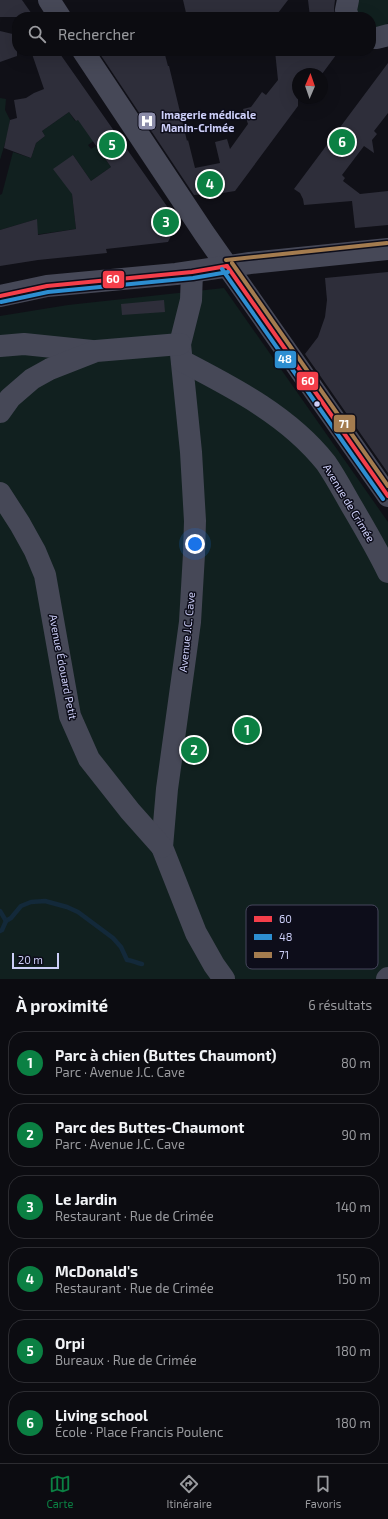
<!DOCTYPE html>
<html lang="fr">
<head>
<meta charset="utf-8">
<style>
  body { margin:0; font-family:"Exo 2",sans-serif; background:#15151a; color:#f1f3f6 }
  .compass { position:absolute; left:292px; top:68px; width:36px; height:36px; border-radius:50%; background:#0c0c11; box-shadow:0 4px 16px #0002; rotate:2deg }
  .scale { position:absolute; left:12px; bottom:10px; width:47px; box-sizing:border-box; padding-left:4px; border:2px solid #cdcff8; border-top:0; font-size:11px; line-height:14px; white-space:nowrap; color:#cdcff8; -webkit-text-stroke:3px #0d0d1a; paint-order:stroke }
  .you { position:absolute; left:195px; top:544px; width:14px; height:14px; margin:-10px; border:3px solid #fff; border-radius:50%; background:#1a73e8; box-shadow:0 0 0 6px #1a73e833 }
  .badge { display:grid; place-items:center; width:26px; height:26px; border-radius:50%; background:#0b8043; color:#fff; font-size:13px; font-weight:700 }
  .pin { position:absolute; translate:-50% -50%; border:2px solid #fff; box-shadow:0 1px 4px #0006 }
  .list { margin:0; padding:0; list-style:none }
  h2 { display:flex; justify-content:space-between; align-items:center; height:52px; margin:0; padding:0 16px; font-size:17px }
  h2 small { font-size:13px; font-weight:400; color:#9a9b9f }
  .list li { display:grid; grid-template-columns:26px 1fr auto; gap:12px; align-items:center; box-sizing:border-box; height:64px; margin:0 8px 8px; padding:0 8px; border:1px solid #2c2c31; border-radius:16px }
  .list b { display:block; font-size:15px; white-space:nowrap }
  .list p { margin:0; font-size:13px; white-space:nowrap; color:#9a9b9f }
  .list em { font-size:13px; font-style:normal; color:#9a9b9f }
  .icon { flex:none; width:22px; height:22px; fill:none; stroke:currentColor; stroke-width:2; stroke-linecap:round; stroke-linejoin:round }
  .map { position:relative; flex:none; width:388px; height:979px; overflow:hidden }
  .search { position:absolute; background:#0c0c11; box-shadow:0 4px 16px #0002; left:12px; right:12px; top:12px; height:44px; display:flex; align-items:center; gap:10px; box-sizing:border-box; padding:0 14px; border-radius:16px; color:#9a9b9f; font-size:15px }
  .sheet { height:484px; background:#0c0c11 }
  nav { display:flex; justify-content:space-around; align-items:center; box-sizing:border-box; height:56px; border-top:1px solid #2c2c31; background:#0c0c11; font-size:11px; color:#9a9b9f }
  nav a { display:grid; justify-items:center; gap:2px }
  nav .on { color:#0b8043 }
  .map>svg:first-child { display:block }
  .green { fill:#11201f }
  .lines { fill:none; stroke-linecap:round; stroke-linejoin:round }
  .stream { stroke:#13293a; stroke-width:4.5 }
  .building { fill:#2e2e3a }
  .minor { stroke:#464857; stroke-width:22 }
  .bus-1-casing { stroke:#0d0d1a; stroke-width:7 }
  .bus-2-casing { stroke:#0d0d1a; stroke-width:7 }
  .bus-3-casing { stroke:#0d0d1a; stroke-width:7 }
  .bus-1 { stroke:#f43e4a; stroke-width:4 }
  .bus-2 { stroke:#2d8ed1; stroke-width:4 }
  .bus-3 { stroke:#a47c4f; stroke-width:4 }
  .bus-dot { fill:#cdcff8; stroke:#0d0d1a; stroke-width:1.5 }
  .labels { text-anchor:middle; stroke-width:3; stroke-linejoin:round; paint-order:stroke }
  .poi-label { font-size:11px; font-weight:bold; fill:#cdcff8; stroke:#0d0d1a; text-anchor:start }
  .street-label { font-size:11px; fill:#cdcff8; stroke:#0d0d1a }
  .key { fill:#0d0d1a; stroke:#47475d; stroke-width:1 }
  .key-label { font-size:11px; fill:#cdcff8 }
  .line-badge { stroke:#0d0d1a; stroke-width:1.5 }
  .badge-label { font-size:11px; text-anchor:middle; font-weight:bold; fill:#fff }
</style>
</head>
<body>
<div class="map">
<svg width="388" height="979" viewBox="0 0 388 979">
  <rect width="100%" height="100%" fill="#101017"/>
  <!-- green -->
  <g class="green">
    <polygon points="358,0 388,0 388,23 384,27 371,29 371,17 358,17 356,2"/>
    <polygon points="0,98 6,99 5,110 10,120 8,133 0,160"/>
    <polygon points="69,112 75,121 79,118 95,140 88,145 91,149 96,146 111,167 91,181 73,155 72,194 76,229 34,235 32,223 37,222 37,219 0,230 0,195 2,194 13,152 31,158 36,143 45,136 42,131"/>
    <polygon points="224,288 388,522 388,979 0,979 0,316 68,305"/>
  </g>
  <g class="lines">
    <!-- stream -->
    <g class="stream">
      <path d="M0,911L6,921L11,918L21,906L31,902L45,901L67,907L78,912L113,938L121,947L127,960C132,960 136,963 142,964"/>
      <polyline points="0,931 2,930 6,921"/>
    </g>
  </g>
  <!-- building -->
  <g class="building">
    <polygon points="0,0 22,0 34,17 0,17"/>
    <polygon points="183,0 288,0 278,13 240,17 187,17"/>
    <polygon points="308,0 335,0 334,8 335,17 310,17"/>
    <polygon points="0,31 17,35 17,56 0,62"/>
    <polygon points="31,51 58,51 178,222 168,242 106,249 107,253 38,260 0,266 0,230 37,219 38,235 76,229 72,194 53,169 73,155 91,181 111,167 78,120 76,121 69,112 42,131 45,136 36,143 31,158 4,148 10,120 17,118 14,100 26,98 34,93 44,89"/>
    <polygon points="98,51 164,51 168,66 169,66 187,141 188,140 195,168 220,163 215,142 227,139 230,149 248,124 243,109 251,107 262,92 266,95 278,80 275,51 339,51 322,74 298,74 298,106 235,191 210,195 206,194 194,195"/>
    <polygon points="388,63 388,113 374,131 377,134 372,140 374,153 364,146 342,175 345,178 343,181 360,194 388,191 388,225 355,228 352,201 304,205 303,199 300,193 294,189"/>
    <polygon points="388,272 388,473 305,354 318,337 325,317 327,300 325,278"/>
    <polygon points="164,300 165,312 122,315 121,304"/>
  </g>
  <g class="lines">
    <!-- minor -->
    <g class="minor">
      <polyline points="49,0 60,17"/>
      <polyline points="348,17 346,10 348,0"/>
      <polyline points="371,38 377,38 388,35"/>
      <polyline points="83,51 204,233 388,496"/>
      <polyline points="192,272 191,300 180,344 191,452 195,521 194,554 190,622 167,789 162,847 196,933 214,965 224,979"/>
      <polyline points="0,296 47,286 176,274 250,263 388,249"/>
      <polyline points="0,346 24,344 92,351"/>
      <path d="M182,361C234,388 289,416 326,463C335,476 343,491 351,505C364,527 377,549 388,572"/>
      <polyline points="0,412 10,398 32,379 50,369 96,351 180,344"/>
      <polyline points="0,493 20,524 35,551 45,575 70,716 89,759 130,811 162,847"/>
      <polyline points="387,979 388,978"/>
    </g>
    <defs>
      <g id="bus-1">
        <polyline points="227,266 388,496"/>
        <polyline points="0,296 47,286 192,272 227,266"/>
      </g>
      <g id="bus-2">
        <polyline points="222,269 383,499"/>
        <polyline points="1,302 48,292 193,278 228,272"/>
      </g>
      <g id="bus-3">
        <polyline points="226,260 387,243"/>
        <polyline points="232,263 388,486"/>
      </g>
    </defs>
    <!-- bus-1 casing -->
    <use href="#bus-1" class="bus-1-casing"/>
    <!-- bus-2 casing -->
    <use href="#bus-2" class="bus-2-casing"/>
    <!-- bus-3 casing -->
    <use href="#bus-3" class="bus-3-casing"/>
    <!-- bus-1 -->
    <use href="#bus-1" class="bus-1"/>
    <!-- bus-2 -->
    <use href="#bus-2" class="bus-2"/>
    <!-- bus-3 -->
    <use href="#bus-3" class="bus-3"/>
  </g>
  <!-- icons -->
  <defs>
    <symbol id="hospital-square" viewBox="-11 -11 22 22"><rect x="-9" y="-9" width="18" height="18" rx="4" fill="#8b8ca9" stroke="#0d0d1a"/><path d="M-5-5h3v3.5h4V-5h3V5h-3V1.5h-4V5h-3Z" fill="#fff"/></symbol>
  </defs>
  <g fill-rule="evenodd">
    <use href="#hospital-square" x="136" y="110" width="22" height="22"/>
  </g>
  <!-- markers -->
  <circle class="bus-dot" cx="317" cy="404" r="3.5"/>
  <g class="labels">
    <!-- poi labels -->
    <g class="poi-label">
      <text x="161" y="119">Imagerie médicale<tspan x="161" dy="13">Manin-Crimée</tspan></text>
    </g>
    <!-- street labels -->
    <g class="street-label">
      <text transform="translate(349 503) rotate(59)" y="4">Avenue de Crimée</text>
      <text transform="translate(187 632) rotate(-84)" y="4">Avenue J.C. Cave</text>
      <text transform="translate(63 667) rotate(79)" y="4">Avenue Édouard Petit</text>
    </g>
  </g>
  <!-- legend -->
  <rect x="246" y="905" width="132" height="64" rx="6" class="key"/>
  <rect x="254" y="916" width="18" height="6" fill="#f43e4a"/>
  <rect x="254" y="934" width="18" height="6" fill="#2d8ed1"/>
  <rect x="254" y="952" width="18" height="6" fill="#a47c4f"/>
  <g class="key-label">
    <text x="279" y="923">60</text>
    <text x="279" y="941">48</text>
    <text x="279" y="959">71</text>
  </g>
  <g class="line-badge">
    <rect x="102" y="270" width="23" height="19" rx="4" fill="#f43e4a"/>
    <rect x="274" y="350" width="23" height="19" rx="4" fill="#2d8ed1"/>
    <rect x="296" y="371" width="23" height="20" rx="4" fill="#f43e4a"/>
    <rect x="333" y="414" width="23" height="19" rx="4" fill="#a47c4f"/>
  </g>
  <g class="badge-label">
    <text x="113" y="283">60</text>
    <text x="285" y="363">48</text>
    <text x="308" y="385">60</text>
    <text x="344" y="428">71</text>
  </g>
</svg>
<svg class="compass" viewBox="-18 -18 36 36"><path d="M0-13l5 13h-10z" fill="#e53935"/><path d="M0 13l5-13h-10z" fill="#9a9b9f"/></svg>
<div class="scale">20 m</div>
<div class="you"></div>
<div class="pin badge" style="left:247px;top:730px">1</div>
<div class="pin badge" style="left:194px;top:750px">2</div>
<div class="pin badge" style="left:166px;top:222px">3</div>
<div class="pin badge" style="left:210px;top:184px">4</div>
<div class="pin badge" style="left:112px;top:145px">5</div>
<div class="pin badge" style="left:342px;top:142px">6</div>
<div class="search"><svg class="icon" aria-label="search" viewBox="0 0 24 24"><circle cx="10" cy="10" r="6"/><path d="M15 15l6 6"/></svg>Rechercher</div>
</div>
<section class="sheet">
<h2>À proximité<small>6 résultats</small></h2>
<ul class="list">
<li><span class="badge">1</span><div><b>Parc à chien (Buttes Chaumont)</b><p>Parc · Avenue J.C. Cave</p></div><em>80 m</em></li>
<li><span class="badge">2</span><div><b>Parc des Buttes-Chaumont</b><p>Parc · Avenue J.C. Cave</p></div><em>90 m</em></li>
<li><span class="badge">3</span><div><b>Le Jardin</b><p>Restaurant · Rue de Crimée</p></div><em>140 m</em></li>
<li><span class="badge">4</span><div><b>McDonald's</b><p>Restaurant · Rue de Crimée</p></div><em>150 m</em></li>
<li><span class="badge">5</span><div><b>Orpi</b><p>Bureaux · Rue de Crimée</p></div><em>180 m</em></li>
<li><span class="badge">6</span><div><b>Living school</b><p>École · Place Francis Poulenc</p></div><em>180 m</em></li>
</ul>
</section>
<nav>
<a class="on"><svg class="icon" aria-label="map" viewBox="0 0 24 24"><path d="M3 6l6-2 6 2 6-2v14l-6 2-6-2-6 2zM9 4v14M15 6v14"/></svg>Carte</a>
<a><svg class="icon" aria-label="directions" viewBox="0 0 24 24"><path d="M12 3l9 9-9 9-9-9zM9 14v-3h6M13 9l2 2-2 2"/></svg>Itinéraire</a>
<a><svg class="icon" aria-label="saved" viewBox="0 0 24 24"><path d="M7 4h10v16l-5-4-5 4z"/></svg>Favoris</a>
</nav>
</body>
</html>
